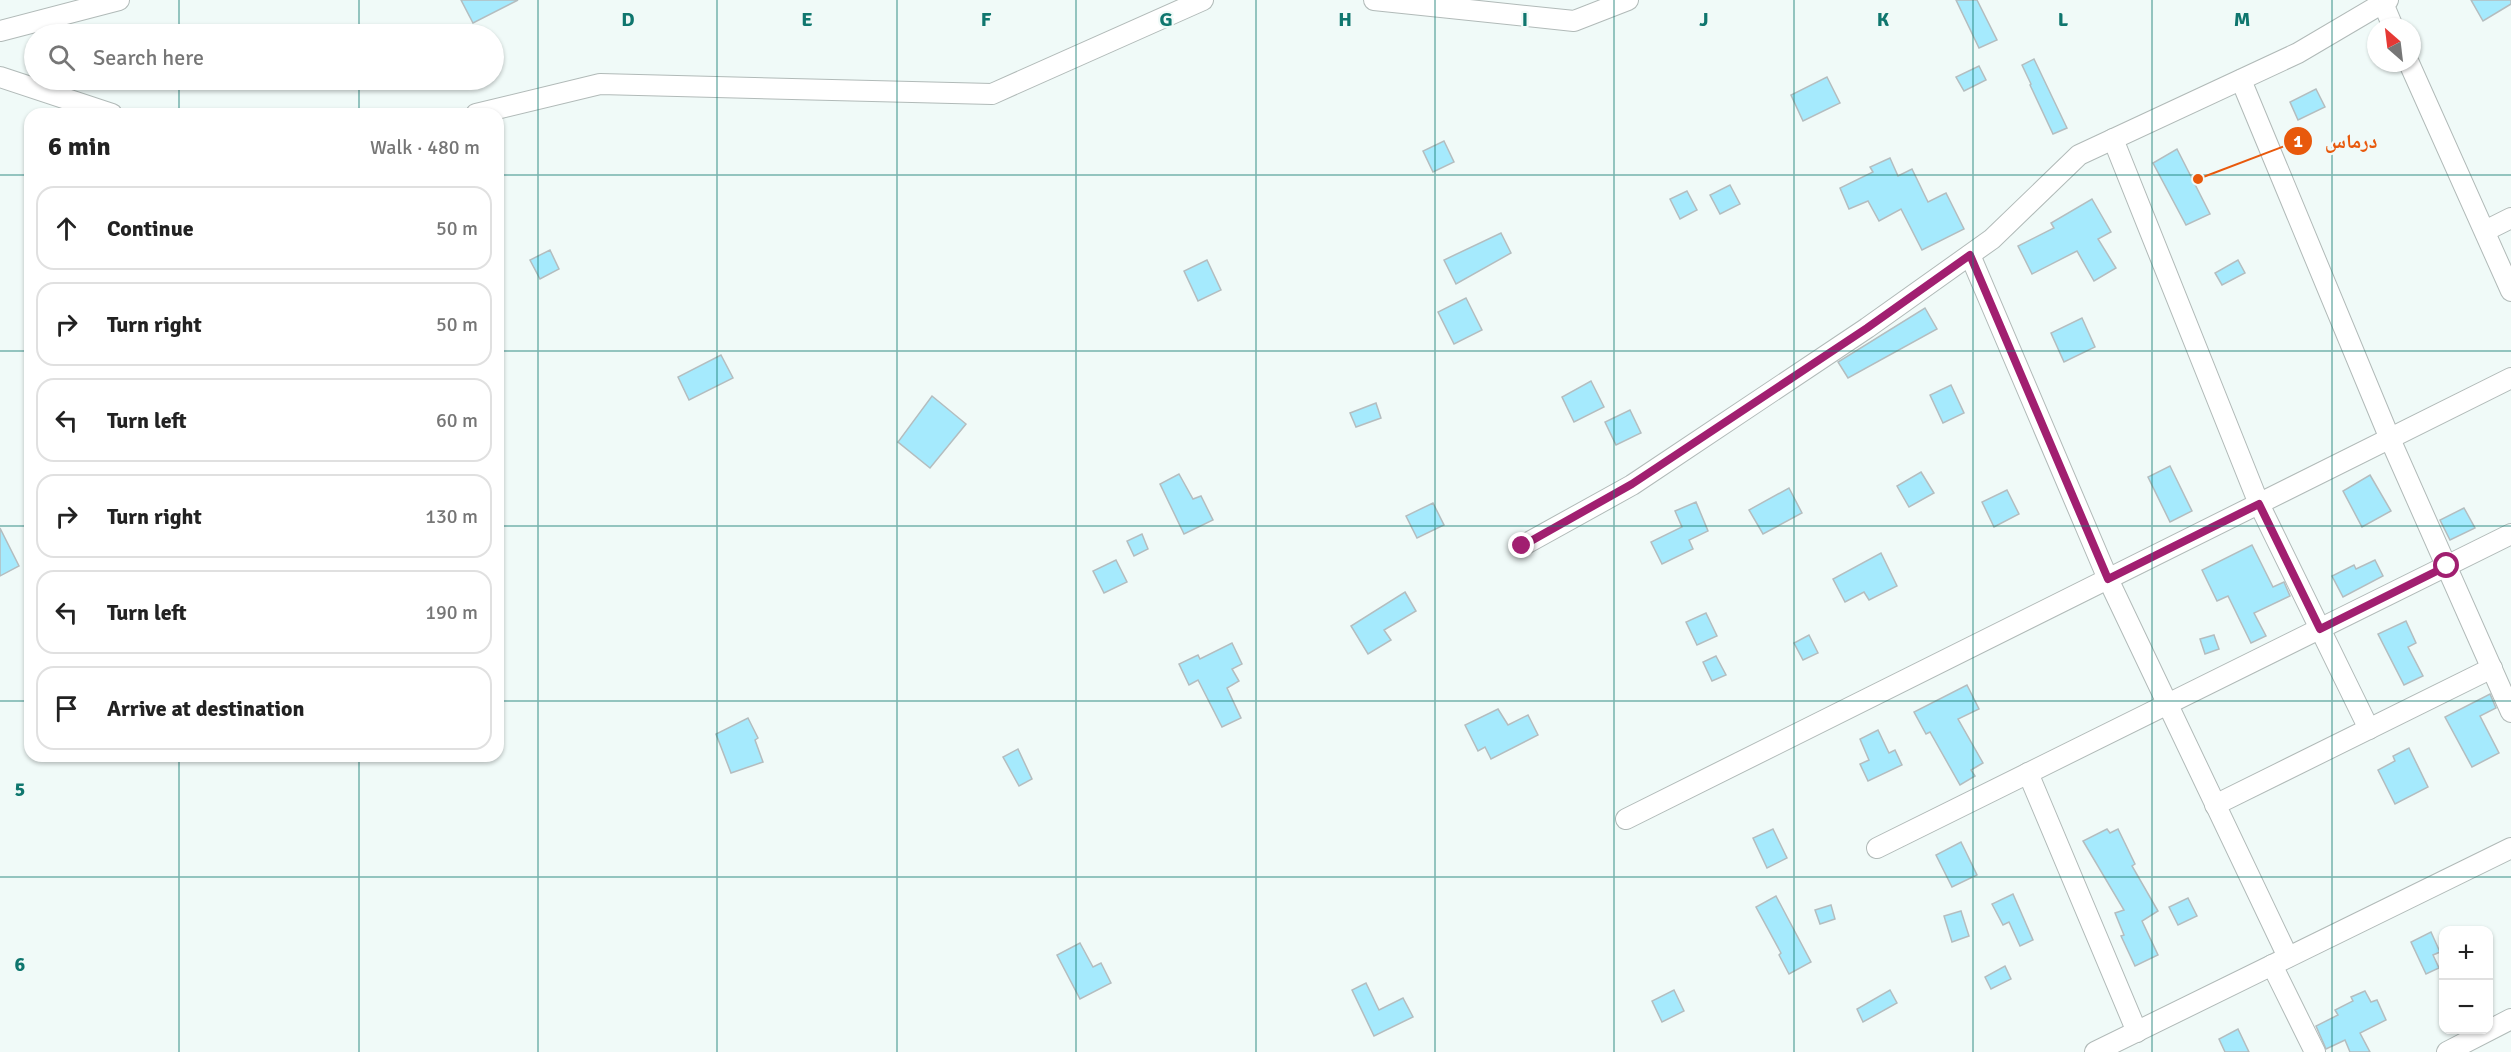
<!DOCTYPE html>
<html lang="en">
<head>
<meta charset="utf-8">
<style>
  body { margin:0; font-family:Signika,"Noto Naskh Arabic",sans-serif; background:#f6f6f6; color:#222 }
  .controls { position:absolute; right:18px; bottom:18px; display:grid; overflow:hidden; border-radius:12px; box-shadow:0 2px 4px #0004 }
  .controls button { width:54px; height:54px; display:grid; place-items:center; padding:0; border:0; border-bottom:2px solid #e0e0e0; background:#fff; color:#222; font:30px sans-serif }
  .compass { position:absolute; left:2367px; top:18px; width:54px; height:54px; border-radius:50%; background:#fff; box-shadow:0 2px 4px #0004; rotate:332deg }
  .stop { position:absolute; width:18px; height:18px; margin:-14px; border:4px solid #a11f70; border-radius:50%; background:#fff }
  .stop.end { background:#a11f70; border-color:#fff; box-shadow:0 2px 6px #0008 }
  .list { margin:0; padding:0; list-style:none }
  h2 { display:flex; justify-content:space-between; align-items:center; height:78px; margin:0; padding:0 24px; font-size:26px }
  h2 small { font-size:20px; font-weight:400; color:#767676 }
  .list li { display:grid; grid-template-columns:39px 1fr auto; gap:18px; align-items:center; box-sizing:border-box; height:84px; margin:0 12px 12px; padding:0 12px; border:2px solid #e0e0e0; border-radius:18px }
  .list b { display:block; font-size:22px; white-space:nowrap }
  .list em { font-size:20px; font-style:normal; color:#767676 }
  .icon { flex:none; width:33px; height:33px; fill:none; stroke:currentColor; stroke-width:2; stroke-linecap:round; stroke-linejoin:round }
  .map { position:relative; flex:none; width:2511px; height:1052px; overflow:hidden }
  .search { position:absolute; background:#fff; box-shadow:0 2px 4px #0004; left:24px; top:24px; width:480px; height:66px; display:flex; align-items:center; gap:15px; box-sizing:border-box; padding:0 21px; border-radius:33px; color:#767676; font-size:22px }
  .panel { position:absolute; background:#fff; box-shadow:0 2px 4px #0004; left:24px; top:108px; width:480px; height:654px; border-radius:18px }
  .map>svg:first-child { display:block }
  .building { fill:#a5eafd; stroke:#b4bdbf; stroke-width:1.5 }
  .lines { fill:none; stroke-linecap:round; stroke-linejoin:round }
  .minor-casing { stroke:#b1bab8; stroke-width:22 }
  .minor { stroke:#fff; stroke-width:20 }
  .route { stroke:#a11f70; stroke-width:8 }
  .grid { fill:none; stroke:#0f766e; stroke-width:1.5; stroke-opacity:0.55 }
  .grid-label { font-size:20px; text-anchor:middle; font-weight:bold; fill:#0f766e; stroke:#f0faf8; stroke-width:4.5; stroke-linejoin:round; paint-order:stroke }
  .leader { fill:none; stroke:#e8590c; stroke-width:2 }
  .callout-dot { fill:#e8590c; stroke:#f0faf8; stroke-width:2 }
  .mark-label { font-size:18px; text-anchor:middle; font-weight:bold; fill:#fff }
  .callout-label { font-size:20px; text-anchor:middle; font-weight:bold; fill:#e8590c; stroke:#f0faf8; stroke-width:4.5; stroke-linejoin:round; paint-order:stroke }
</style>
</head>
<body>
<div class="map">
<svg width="2511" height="1052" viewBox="0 0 2511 1052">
  <rect width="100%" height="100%" fill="#f0faf8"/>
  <!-- building -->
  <g class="building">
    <polygon points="461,0 518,0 473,23"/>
    <polygon points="1956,0 1977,0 1997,40 1979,48"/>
    <polygon points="2471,0 2511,0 2511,4 2483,21"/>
    <polygon points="2034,59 2067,128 2053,134 2030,85 2031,84 2022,65"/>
    <polygon points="1979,66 1986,80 1964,91 1956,77"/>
    <polygon points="1827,77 1840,103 1803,121 1791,95"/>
    <polygon points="2316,89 2325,107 2298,120 2290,102"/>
    <polygon points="1444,141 1454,162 1433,172 1423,151"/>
    <polygon points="2177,149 2210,214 2186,225 2153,163"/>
    <polygon points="1890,158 1898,176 1912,169 1928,202 1946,193 1964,229 1922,250 1901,209 1879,221 1868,201 1849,209 1840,188 1873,172 1870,167"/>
    <polygon points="1730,185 1740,204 1720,214 1710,195"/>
    <polygon points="1687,191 1697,210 1680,219 1670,199"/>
    <polygon points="2092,199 2111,232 2098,239 2116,268 2094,281 2077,251 2032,274 2018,246 2054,228 2051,223"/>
    <polygon points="1501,233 1511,253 1456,284 1444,260"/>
    <polygon points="550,250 559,269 540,279 530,260"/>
    <polygon points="1207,260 1221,290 1198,301 1184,271"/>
    <polygon points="2238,260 2245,273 2222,285 2215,273"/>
    <polygon points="1466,298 1482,330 1454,344 1438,312"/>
    <polygon points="1925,308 1937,329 1848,378 1838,362"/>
    <polygon points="2082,318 2095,347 2064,362 2051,333"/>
    <polygon points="721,355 733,378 689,400 678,377"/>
    <polygon points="1591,381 1604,407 1574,422 1562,397"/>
    <polygon points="1951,385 1964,413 1943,423 1930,395"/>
    <polygon points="932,396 966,424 930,468 898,442"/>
    <polygon points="1376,403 1381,418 1356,427 1350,413"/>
    <polygon points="1630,410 1641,433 1616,445 1605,422"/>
    <polygon points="2170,466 2192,511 2170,522 2148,477"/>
    <polygon points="1921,472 1934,493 1909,507 1897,486"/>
    <polygon points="1179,474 1193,499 1201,496 1213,520 1184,534 1160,484"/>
    <polygon points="2370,475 2391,511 2362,527 2343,491"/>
    <polygon points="1789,488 1802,513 1763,534 1749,510"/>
    <polygon points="2007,490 2019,514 1994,527 1982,502"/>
    <polygon points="1696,502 1708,531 1689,540 1693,549 1662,564 1651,542 1682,527 1675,511"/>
    <polygon points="1433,503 1444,525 1417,538 1406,516"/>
    <polygon points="2464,508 2475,528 2450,540 2440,520"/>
    <polygon points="0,528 19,566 0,576"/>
    <polygon points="1142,534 1148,549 1134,556 1127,541"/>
    <polygon points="2252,545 2273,587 2284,582 2290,596 2254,613 2266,636 2251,643 2228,596 2217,601 2202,570"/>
    <polygon points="1881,553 1897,586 1869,600 1864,592 1845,602 1833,579"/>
    <polygon points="1116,560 1127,582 1104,593 1093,571"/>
    <polygon points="2375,560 2383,576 2343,597 2332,576 2354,565 2356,569"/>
    <polygon points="1405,592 1416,611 1384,630 1391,640 1368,654 1351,626"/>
    <polygon points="1706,613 1717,636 1697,645 1686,622"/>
    <polygon points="2406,621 2416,643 2408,647 2423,676 2404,685 2378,634"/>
    <polygon points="1809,635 1818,653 1803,660 1794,643"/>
    <polygon points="2214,635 2219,649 2205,654 2200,639"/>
    <polygon points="1232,643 1242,664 1232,669 1239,681 1227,688 1241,718 1222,727 1198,680 1189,685 1179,664 1198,655 1200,659"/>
    <polygon points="1716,656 1726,675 1712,681 1703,662"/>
    <polygon points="1967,685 1979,709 1958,719 1983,763 1971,770 1975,776 1960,785 1930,732 1926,734 1914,712"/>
    <polygon points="2490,694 2496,708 2480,716 2499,753 2472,767 2445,717"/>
    <polygon points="1498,709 1508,725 1528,715 1538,735 1491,759 1485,747 1478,751 1465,725"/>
    <polygon points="748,718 758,738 755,740 763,762 731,773 716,734"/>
    <polygon points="1878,730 1889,753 1895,750 1902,765 1868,781 1860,764 1869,760 1860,739"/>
    <polygon points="2409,748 2428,787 2395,804 2378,770 2395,761 2393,756"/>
    <polygon points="1018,749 1032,779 1019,786 1003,757"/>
    <polygon points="1773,829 1787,858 1767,868 1753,838"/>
    <polygon points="2107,829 2110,833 2118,829 2135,864 2132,866 2158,911 2142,921 2158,955 2135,966 2121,936 2124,935 2115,913 2124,910 2083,841"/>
    <polygon points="1961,842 1977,875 1952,887 1936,855"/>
    <polygon points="2013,894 2033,940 2020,946 2009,922 2003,925 1992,904"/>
    <polygon points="1776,896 1811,962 1789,974 1779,955 1781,953 1756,907"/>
    <polygon points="2188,898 2197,916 2178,925 2169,907"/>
    <polygon points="1831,905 1835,919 1820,924 1815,910"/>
    <polygon points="1961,911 1969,936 1952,942 1944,916"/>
    <polygon points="2431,932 2440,952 2433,955 2439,968 2426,974 2411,942"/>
    <polygon points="1080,943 1093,967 1101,963 1111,983 1080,999 1057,955"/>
    <polygon points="2005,966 2011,979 1991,989 1985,977"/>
    <polygon points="1366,983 1379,1010 1403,998 1413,1017 1374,1036 1352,990"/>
    <polygon points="1674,990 1684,1011 1662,1022 1652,1001"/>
    <polygon points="1890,990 1897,1003 1863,1022 1857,1009"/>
    <polygon points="2365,991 2371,1002 2377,1000 2386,1020 2360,1033 2370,1052 2350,1052 2345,1040 2326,1049 2316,1026 2338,1015 2335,1010 2353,1001 2351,997"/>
    <polygon points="2238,1029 2249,1052 2225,1052 2219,1039"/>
  </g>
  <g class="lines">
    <defs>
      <g id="minor">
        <polyline points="1374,0 1574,21 1628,0"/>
        <polyline points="2383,3 2393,27"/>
        <polyline points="0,31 119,0"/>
        <polyline points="2409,63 2511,291"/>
        <polyline points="0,77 112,114"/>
        <polyline points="2241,80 2390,439 2511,712"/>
        <polyline points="476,114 600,84 992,94 1203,0"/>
        <polyline points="2113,139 2259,504 2369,729"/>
        <polyline points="2485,231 2511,218"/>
        <polyline points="1970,255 2108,579 2288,957"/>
        <polyline points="1522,546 1632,485 1867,328 1992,239 2079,155 2298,53 2388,0"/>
        <polyline points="2028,773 2137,1032"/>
        <polyline points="2215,805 2492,668"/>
        <polyline points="1626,819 2511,378"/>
        <polyline points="1877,848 2511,534"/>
        <polyline points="2272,965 2315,1052"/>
        <polyline points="2095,1052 2511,848"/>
        <polyline points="2447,1052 2511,1019"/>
      </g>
    </defs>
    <!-- minor casing -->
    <use href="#minor" class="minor-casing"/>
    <!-- minor -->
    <use href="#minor" class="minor"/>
  </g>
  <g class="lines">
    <!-- route -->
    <polyline class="route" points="1522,546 1632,484 1867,328 1970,255 2108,579 2259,504 2320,629 2447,566"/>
  </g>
  <!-- grid -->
  <path class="grid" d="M179,0V34M359,0V34M538,0V1052M717,0V1052M897,0V1052M1076,0V1052M1256,0V1052M1435,0V1052M1614,0V1052M1794,0V1052M1973,0V1052M2152,0V1052M2332,0V1052M179,80V114M359,80V114M0,175H30M498,175H2511M0,351H30M498,351H2511M0,526H30M498,526H2511M0,701H30M498,701H2511M179,756V1052M359,756V1052M0,877H2511"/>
  <g class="grid-label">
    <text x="628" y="26">D</text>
    <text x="807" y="26">E</text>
    <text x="986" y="26">F</text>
    <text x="1166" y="26">G</text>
    <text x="1345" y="26">H</text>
    <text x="1525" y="26">I</text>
    <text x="1704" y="26">J</text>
    <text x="1883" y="26">K</text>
    <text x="2063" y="26">L</text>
    <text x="2242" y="26">M</text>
    <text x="20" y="796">5</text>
    <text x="20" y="971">6</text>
  </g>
  <!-- callouts -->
  <path class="leader" d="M2198 179L2298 141"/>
  <g class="callout-dot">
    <circle cx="2198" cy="179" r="6"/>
    <circle cx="2298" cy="141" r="15"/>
  </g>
  <g class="mark-label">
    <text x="2298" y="147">1</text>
  </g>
  <g class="callout-label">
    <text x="2351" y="148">درماس</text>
  </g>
</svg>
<div class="controls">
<button>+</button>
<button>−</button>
</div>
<svg class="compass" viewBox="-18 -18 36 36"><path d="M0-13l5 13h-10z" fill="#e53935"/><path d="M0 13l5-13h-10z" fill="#767676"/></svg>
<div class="stop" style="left:2447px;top:566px"></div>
<div class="stop end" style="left:1522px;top:546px"></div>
<div class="search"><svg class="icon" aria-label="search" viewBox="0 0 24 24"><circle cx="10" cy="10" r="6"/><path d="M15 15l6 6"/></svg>Search here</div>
<section class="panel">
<h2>6 min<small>Walk · 480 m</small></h2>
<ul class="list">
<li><svg class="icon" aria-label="ahead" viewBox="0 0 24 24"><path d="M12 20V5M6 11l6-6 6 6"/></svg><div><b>Continue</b></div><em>50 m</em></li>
<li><svg class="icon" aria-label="right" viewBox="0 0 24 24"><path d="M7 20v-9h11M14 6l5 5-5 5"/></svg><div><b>Turn right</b></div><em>50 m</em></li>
<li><svg class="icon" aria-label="left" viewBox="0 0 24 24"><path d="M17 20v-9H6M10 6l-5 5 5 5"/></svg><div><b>Turn left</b></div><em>60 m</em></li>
<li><svg class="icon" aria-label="right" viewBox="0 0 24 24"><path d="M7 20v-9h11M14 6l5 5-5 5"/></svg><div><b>Turn right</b></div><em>130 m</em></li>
<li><svg class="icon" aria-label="left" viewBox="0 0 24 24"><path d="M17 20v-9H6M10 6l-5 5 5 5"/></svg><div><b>Turn left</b></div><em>190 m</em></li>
<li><svg class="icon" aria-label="arrive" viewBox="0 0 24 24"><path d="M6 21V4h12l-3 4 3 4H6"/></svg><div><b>Arrive at destination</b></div></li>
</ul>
</section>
</div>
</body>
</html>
